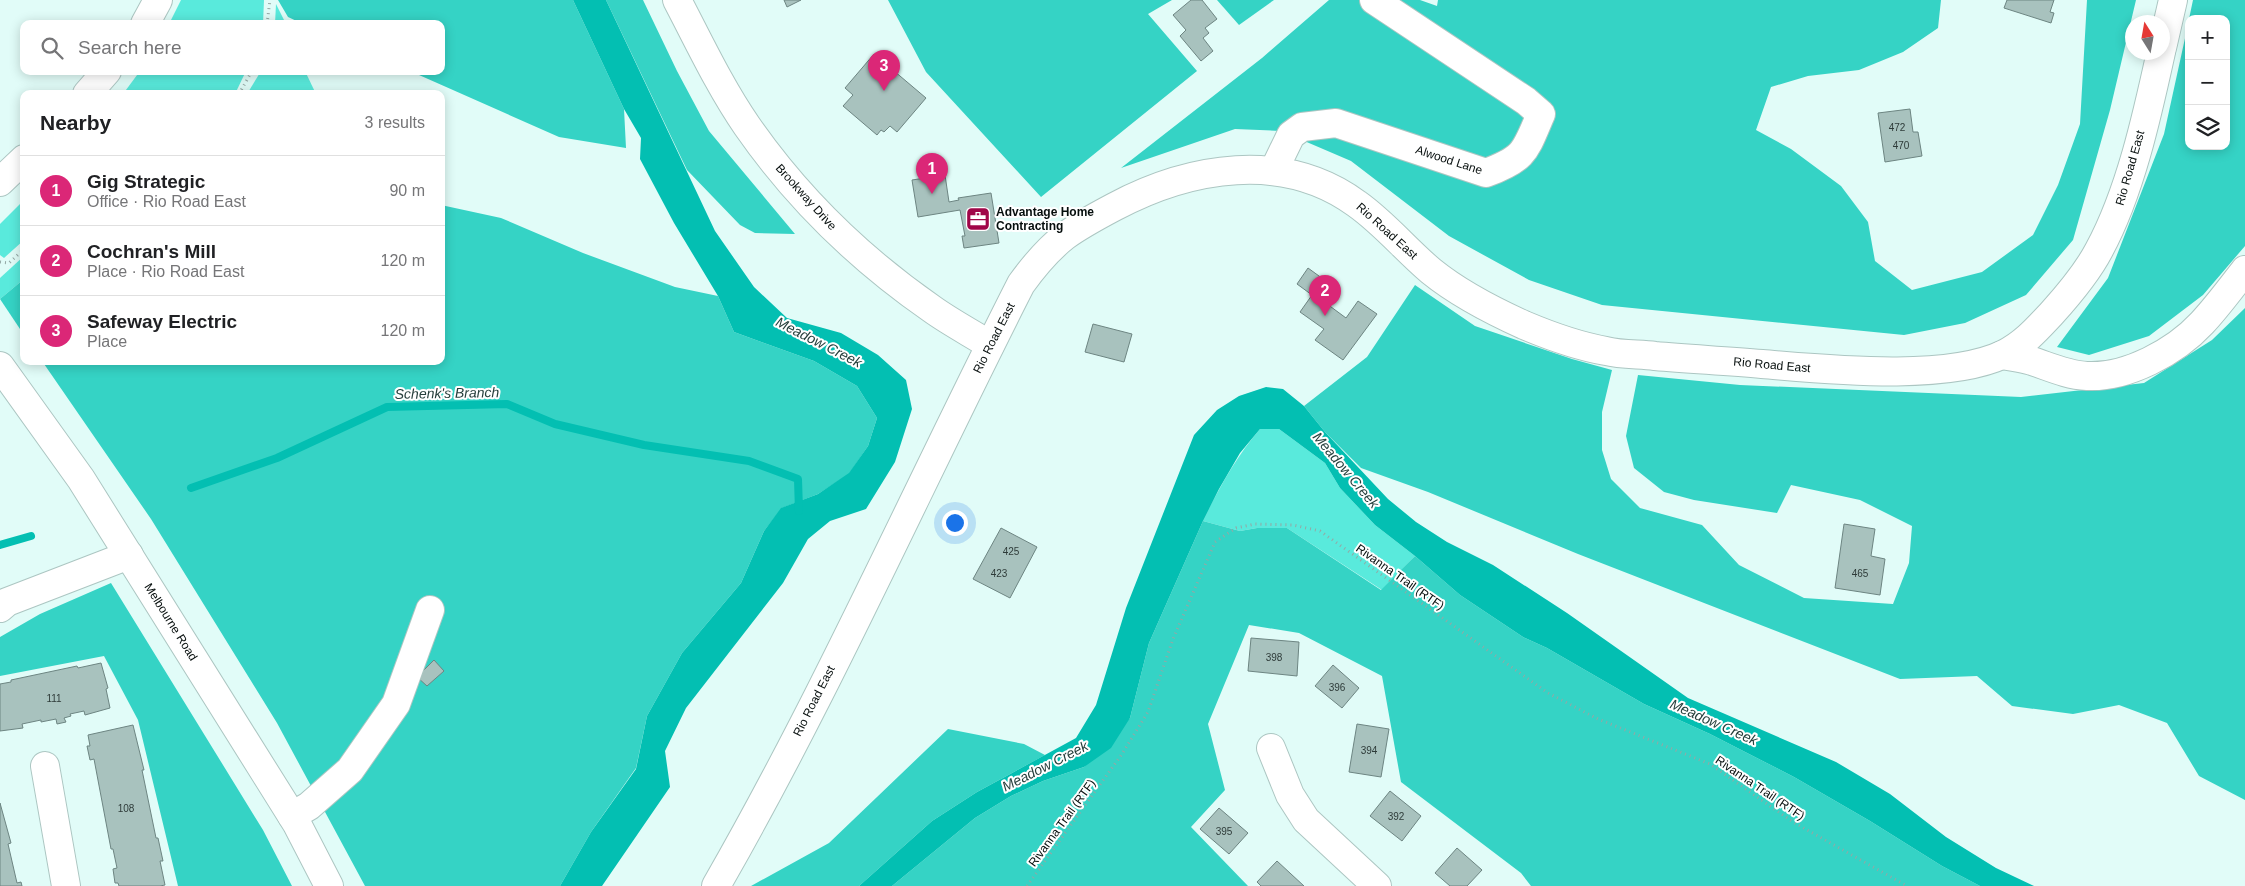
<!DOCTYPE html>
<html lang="en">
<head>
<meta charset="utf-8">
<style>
  body { margin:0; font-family:Arial,sans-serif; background:#f6f6f6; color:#202124 }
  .controls { position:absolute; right:15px; top:15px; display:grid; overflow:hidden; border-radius:10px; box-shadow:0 2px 12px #0003 }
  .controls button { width:45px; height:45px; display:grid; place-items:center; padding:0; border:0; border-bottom:1px solid #e0e0e0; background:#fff; color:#202124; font:25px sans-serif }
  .compass { position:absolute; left:2125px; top:15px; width:45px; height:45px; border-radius:50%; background:#fff; box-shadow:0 2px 12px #0003; rotate:349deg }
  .you { position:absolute; left:954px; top:522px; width:18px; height:18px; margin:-12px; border:4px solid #fff; border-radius:50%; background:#1a73e8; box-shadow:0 0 0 8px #1a73e833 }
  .badge { display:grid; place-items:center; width:32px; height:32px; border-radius:50%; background:#db2777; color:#fff; font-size:16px; font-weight:700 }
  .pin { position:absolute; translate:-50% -41px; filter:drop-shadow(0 1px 2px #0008) }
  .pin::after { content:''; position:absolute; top:26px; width:18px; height:15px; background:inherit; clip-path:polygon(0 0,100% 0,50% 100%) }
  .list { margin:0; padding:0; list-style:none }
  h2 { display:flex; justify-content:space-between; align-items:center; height:65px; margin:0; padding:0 20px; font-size:21px }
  h2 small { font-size:16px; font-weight:400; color:#757577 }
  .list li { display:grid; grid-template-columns:32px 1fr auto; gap:15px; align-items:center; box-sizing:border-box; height:70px; padding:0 20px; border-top:1px solid #e0e0e0 }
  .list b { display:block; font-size:19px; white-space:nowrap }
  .list p { margin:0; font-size:16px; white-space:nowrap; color:#757577 }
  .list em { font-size:16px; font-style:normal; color:#757577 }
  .icon { flex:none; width:28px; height:28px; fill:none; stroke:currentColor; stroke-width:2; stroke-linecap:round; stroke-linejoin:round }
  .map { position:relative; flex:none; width:2245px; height:886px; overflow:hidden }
  .search { position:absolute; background:#fff; box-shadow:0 2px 12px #0003; left:20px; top:20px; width:425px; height:55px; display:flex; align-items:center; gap:12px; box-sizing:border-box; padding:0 18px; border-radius:10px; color:#757577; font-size:19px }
  .panel { position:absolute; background:#fff; box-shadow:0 2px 12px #0003; left:20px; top:90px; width:425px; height:275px; border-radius:10px }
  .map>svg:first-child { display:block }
  .green { fill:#59eadc }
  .forest { fill:#35d3c5 }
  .water { fill:#03bfb2 }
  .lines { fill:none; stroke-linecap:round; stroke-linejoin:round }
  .stream { stroke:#03bfb2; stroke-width:8 }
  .building { fill:#a8c2be; stroke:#6d8582 }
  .minor-casing { stroke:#acc6c2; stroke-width:30 }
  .major-casing { stroke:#acc6c2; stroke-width:30 }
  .path { stroke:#94a8a5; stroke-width:3; stroke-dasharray:1 4; stroke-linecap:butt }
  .minor { stroke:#fff; stroke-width:28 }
  .major { stroke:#fff; stroke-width:28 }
  .labels { text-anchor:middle; stroke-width:4; stroke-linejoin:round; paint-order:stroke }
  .number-label { font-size:10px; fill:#2e3b39 }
  .street-label { font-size:12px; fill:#060e0d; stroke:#fff }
  .poi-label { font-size:12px; font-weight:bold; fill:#060e0d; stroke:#fff; text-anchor:start }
  .water-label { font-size:14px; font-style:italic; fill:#263f3c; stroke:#fff }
</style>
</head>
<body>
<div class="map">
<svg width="2245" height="886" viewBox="0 0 2245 886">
  <rect width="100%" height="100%" fill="#e1fcf8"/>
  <!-- green -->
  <g class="green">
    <polygon points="181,0 264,0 263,24 169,24"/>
    <polygon points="276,4 286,24 275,24"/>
    <polygon points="140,71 246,71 235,94 123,94"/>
    <polygon points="261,71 305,71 316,94 247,94"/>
    <polygon points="24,200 24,240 4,258 0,255 0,224"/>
    <polygon points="24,256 24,279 0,299 0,278"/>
    <path d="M1260,429H1279L1325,463L1340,488L1375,525L1415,556L1382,590L1287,528H1257L1240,531L1203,521C1219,488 1236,457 1260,429Z"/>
  </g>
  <!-- forest -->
  <g class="forest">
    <polygon points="278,0 573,0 624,109 626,148 559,137 410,71 441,71 441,24 303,24 288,17"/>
    <polygon points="606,0 643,0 677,71 709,131 795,234 755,233 740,225 687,170"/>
    <polygon points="888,0 1172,0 1148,14 1197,71 1041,197 926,72"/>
    <polygon points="1217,0 1274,0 1239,25"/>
    <polygon points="1329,0 1420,0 1437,6 1438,0 1941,0 1938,28 1903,52 1859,70 1808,76 1771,87 1756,130 1791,149 1841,186 1868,222 1875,261 1912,290 1982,272 2033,235 2058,185 2080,124 2087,0 2136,0 2110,110 2073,240 2026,295 1965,323 1904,335 1602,305 1529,280 1449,236 1351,161 1281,131 1235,129 1121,168 1262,58"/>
    <polygon points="2193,0 2245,0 2245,246 2203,295 2149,336 2089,355 2057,347 2108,278 2164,134 2189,20 2189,146 2226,146 2226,19 2189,19"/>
    <polygon points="441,205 501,218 583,253 675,287 718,296 734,332 814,361 857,386 877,418 868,446 849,474 818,494 782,508 764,531 741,583 682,653 647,716 636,768 591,832 560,886 365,886 277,723 151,519 42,361 441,361"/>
    <polygon points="24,279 24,335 0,299"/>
    <polygon points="1415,285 1475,326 1572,359 1612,370 1602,412 1602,450 1611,479 1640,508 1702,525 1739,565 1804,598 1893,604 1909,563 1912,526 1860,500 1791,485 1777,513 1694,500 1664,492 1634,468 1626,436 1638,375 1740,385 2021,397 2144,383 2212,340 2245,308 2245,800 2199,776 2167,723 2119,705 2073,714 2012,706 1977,676 1900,679 1578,554 1428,492 1361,468 1325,432 1304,406 1367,357"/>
    <polygon points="1203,521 1240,531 1257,528 1287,528 1381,590 1415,556 1460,595 1523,637 1547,648 1644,704 1710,734 1794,777 1870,821 1942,866 1980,886 1531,886 1521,873 1401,782 1382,676 1299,633 1249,625 1208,724 1225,790 1191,827 1248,886 892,886 975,818 1011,796 1043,781 1084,767 1130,718 1149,643"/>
    <polygon points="111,583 263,830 292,886 178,886 138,720 104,656 0,676 0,637 40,614"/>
    <polygon points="948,729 1024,744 1045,755 977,792 932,821 859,886 751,886 829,843"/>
  </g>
  <!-- water -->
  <g class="water">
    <polygon points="573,0 606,0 715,231 754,287 787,318 841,333 878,355 906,380 912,409 895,462 866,509 830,521 808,539 783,583 686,708 665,751 670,787 602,886 560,886 591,832 636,769 647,716 682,653 741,583 764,531 781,508 818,494 849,473 868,446 877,418 857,386 814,361 734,332 718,296 674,223 640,159 641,138 624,109"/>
    <polygon points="1266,387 1283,389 1304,406 1325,432 1388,499 1416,522 1447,542 1493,565 1567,613 1688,698 1836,762 1890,794 1946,837 1996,868 2034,886 1980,886 1942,866 1870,821 1794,777 1710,734 1644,704 1547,648 1523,637 1460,595 1415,556 1375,525 1340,488 1325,463 1279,429 1260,429 1240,453 1219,489 1203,521 1149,643 1130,718 1111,748 1084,767 1043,781 1011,796 975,818 892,886 859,886 932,821 977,792 1076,738 1096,705 1126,608 1194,435 1217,410 1239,396"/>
  </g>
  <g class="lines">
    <!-- stream -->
    <g class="stream">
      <polyline points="191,488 277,458 387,407 507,404 555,424 644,445 749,461 798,479 799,511"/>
      <polyline points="0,545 31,536"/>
    </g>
  </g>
  <!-- building -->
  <g class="building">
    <polygon points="784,0 801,0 787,7"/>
    <polygon points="1191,0 1202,0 1217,19 1205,28 1209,33 1203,38 1213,51 1201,61 1180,36 1186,30 1173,15"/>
    <polygon points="2007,0 2054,0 2050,12 2054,13 2051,23 2004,8"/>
    <polygon points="874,54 926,98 897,132 890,126 884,132 881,130 877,135 843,106 853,95 845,88"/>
    <polygon points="1910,109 1913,132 1918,132 1922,156 1885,162 1878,113"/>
    <polygon points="945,175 949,202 959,200 958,198 991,193 999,243 964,248 962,236 965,236 960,210 918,217 912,180"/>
    <polygon points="1308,268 1330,284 1319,298 1346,318 1358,301 1377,314 1343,360 1315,340 1324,329 1300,312 1312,295 1297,284"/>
    <polygon points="1093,324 1132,334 1124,362 1085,352"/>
    <polygon points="1844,524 1875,529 1871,556 1885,559 1880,595 1835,588"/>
    <polygon points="1001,528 1037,547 1010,598 973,579"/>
    <polygon points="1251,638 1299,642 1297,676 1248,671"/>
    <polygon points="434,660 444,671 427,686 417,677"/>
    <polygon points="101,663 108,688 106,689 110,708 85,715 84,711 70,714 71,716 64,718 66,722 57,724 56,719 41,722 41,720 22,724 23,728 0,731 0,684 11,682 11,680 77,666 78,668"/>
    <polygon points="1333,665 1359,688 1342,708 1315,686"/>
    <polygon points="1357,724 1389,729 1381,777 1349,772"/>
    <polygon points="133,725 144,770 142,770 156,838 158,838 163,861 160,861 165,885 160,886 119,886 118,883 115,883 113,869 117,868 113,849 111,849 94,759 90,760 87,746 90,746 88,735"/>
    <polygon points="1390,791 1421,816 1402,841 1370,816"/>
    <polygon points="0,803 11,843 8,844 17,883 21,882 22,886 0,886"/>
    <polygon points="1219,808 1248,833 1229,854 1200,829"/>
    <polygon points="1457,848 1482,870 1467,886 1450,886 1435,873"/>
    <polygon points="1277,861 1304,886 1261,886 1257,882"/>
  </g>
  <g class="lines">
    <defs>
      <g id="minor">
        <path d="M677,0C699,42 720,87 747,126C797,198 860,259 932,309C950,322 971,333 990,345"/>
        <polyline points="2162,48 2173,0"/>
        <path d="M1274,170L1291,135L1302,127L1336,123L1486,173C1526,158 1525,151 1541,114L1526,101L1374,0"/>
        <path d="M2002,355C2012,357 2022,358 2032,361C2050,367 2067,375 2087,376C2127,378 2175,352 2202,323C2217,307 2231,288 2245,270"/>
        <polyline points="0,366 81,479 297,824 329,886"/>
        <polyline points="0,608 7,602 129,555"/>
        <polyline points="1271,748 1290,795 1306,820 1377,886"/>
        <polyline points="45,766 66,886"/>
        <polyline points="292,816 309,806 350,770 396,704 430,610"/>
        <path d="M716,886C828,691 919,484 1021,284C1034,266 1047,250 1065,236C1080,225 1097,216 1114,207C1189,167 1284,150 1357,204C1384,223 1406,250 1431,271C1458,293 1493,311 1524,325C1550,336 1578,346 1606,351C1622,355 1639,354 1655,356C1691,359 1727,361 1762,364C1826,369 1946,382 2004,354C2024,344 2037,329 2052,313C2070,293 2087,273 2099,250C2130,193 2147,116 2161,52"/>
      </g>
      <g id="major">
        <polyline points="145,24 158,0"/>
        <polyline points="87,94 107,71"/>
        <polyline points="0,182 24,159"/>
      </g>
    </defs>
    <!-- minor casing -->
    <use href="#minor" class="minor-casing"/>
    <!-- major casing -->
    <use href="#major" class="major-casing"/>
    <!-- path -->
    <g class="path">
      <polyline points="267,24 270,0"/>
      <polyline points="239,94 252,71"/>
      <polyline points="0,262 9,263 24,249"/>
      <polyline points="1027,886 1122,754 1148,712 1173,639 1215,542 1236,528 1255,524 1293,525 1320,531 1548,693 1598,719 1710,764 1793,822 1907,886"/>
    </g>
    <!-- minor -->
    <use href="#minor" class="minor"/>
    <!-- major -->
    <use href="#major" class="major"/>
  </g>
  <!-- icons -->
  <defs>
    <symbol id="office-square" viewBox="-11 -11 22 22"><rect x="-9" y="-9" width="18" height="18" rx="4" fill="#a00648" stroke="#fff"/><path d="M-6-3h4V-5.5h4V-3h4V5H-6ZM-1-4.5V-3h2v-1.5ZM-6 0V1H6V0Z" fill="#fff"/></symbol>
  </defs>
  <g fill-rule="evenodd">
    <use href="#office-square" x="964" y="205" width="28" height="28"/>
  </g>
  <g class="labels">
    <!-- number labels -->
    <g class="number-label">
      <text x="1897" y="131">472</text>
      <text x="1901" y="149">470</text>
      <text x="1011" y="555">425</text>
      <text x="999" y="577">423</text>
      <text x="1860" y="577">465</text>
      <text x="1274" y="661">398</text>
      <text x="1337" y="691">396</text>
      <text x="54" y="702">111</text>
      <text x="1369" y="754">394</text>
      <text x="126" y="812">108</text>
      <text x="1396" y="820">392</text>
      <text x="1224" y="835">395</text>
    </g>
    <!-- street labels -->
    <g class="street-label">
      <text transform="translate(1449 160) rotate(18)" y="4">Alwood Lane</text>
      <text transform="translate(2130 168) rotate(-74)" y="4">Rio Road East</text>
      <text transform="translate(806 197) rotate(48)" y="4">Brookway Drive</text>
      <text transform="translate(1387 231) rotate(42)" y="4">Rio Road East</text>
      <text transform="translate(994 338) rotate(-63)" y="4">Rio Road East</text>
      <text transform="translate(1772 365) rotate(5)" y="4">Rio Road East</text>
      <text transform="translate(1400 577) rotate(35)" y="4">Rivanna Trail (RTF)</text>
      <text transform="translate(171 622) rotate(58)" y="4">Melbourne Road</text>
      <text transform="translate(814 701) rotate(-63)" y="4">Rio Road East</text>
      <text transform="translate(1760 788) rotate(34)" y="4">Rivanna Trail (RTF)</text>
      <text transform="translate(1062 823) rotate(-54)" y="4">Rivanna Trail (RTF)</text>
    </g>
    <!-- poi labels -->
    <g class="poi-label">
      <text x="996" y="216">Advantage Home<tspan x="996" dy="14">Contracting</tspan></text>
    </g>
    <!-- water labels -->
    <g class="water-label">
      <text transform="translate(819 342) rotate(27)" y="5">Meadow Creek</text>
      <text transform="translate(447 393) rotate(-1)" y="5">Schenk's Branch</text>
      <text transform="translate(1346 470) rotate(50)" y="5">Meadow Creek</text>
      <text transform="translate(1714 722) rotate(24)" y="5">Meadow Creek</text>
      <text transform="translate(1045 766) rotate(-27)" y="5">Meadow Creek</text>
    </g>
  </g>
</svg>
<div class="controls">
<button>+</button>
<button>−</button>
<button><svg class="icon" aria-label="layers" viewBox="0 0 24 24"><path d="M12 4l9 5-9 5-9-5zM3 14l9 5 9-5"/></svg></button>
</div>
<svg class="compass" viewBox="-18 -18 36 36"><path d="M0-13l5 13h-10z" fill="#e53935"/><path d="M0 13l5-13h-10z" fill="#757577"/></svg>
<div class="you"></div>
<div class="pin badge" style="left:932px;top:194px">1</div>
<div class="pin badge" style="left:1325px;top:316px">2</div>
<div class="pin badge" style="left:884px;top:91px">3</div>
<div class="search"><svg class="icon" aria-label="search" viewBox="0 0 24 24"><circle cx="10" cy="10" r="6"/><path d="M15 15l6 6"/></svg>Search here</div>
<section class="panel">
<h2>Nearby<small>3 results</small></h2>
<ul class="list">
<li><span class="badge">1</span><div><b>Gig Strategic</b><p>Office · Rio Road East</p></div><em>90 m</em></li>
<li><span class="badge">2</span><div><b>Cochran's Mill</b><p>Place · Rio Road East</p></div><em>120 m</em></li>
<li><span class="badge">3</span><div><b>Safeway Electric</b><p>Place</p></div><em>120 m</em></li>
</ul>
</section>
</div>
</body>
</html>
